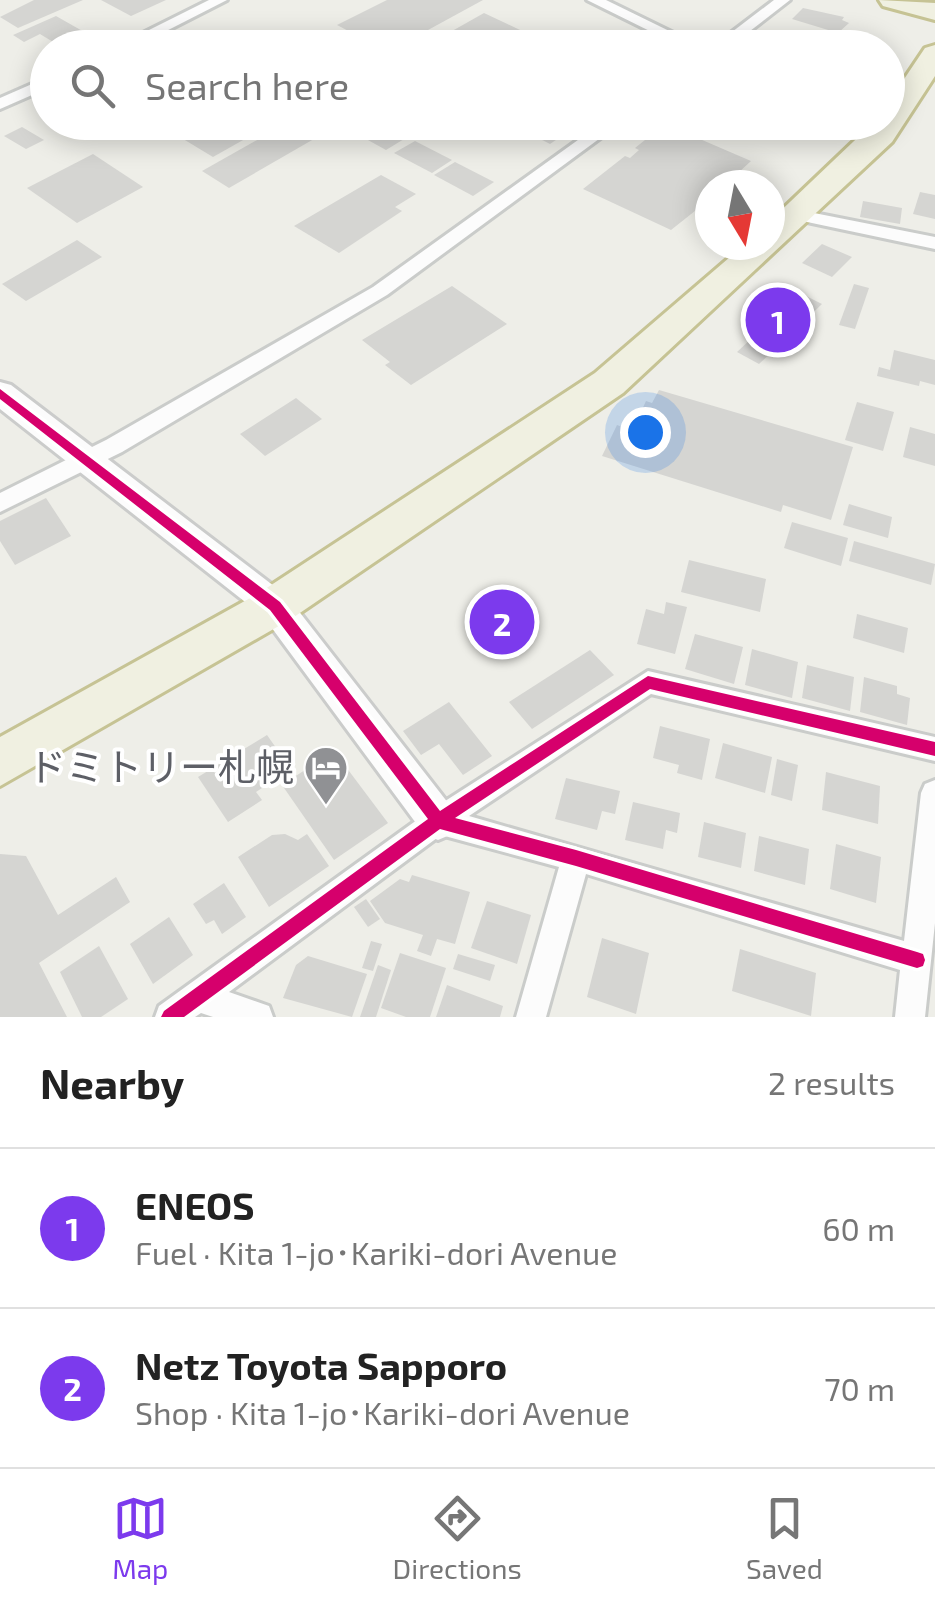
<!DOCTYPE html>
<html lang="en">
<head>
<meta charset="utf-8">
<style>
  body { margin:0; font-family:"Exo 2","Noto Sans JP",sans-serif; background:#f6f6f6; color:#222 }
  .compass { position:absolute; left:695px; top:170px; width:90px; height:90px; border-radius:50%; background:#fff; box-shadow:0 5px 25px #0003; rotate:170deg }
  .you { position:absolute; left:645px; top:432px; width:35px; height:35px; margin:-25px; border:8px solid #fff; border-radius:50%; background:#1a73e8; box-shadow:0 0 0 15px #1a73e833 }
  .badge { display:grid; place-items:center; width:65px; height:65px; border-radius:50%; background:#7c3aed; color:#fff; font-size:32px; font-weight:700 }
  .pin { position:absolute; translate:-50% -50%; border:5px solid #fff; box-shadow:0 2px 10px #0006 }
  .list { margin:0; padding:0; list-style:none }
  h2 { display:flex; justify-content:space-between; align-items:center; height:130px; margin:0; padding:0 40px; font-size:42px }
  h2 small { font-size:32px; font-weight:400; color:#767676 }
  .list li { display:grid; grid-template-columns:65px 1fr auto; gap:30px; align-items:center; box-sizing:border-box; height:160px; padding:0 40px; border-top:2px solid #e0e0e0 }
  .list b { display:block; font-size:38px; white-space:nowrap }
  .list p { margin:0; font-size:32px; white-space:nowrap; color:#767676 }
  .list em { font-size:32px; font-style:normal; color:#767676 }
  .icon { flex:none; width:55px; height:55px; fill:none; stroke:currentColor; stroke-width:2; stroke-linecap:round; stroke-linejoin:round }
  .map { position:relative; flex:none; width:935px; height:1017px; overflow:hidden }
  .search { position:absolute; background:#fff; box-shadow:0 5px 25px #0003; left:30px; right:30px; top:30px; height:110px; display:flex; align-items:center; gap:25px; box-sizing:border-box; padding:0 35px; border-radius:55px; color:#767676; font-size:38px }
  .sheet { height:450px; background:#fff }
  nav { display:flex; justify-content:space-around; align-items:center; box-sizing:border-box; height:140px; border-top:2px solid #e0e0e0; background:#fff; font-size:28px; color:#767676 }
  nav a { display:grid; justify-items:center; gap:5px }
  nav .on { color:#7c3aed }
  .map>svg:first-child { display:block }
  .building { fill:#d5d5d2 }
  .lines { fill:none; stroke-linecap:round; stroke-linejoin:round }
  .street-casing { stroke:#caccca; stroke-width:6 }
  .secondary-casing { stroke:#cbcccb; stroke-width:6 }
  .highway-casing { stroke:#c6c394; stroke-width:6 }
  .street { fill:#fcfcfc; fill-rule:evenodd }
  .secondary { fill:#fcfcfc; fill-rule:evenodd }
  .highway { fill:#f0f0e1; fill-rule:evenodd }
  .cycleway-casing { stroke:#fff; stroke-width:7 }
  .cycleway { fill:#d6006c; fill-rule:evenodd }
  .labels { text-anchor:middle; stroke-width:8; stroke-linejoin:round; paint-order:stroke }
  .poi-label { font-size:38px; fill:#5d5f66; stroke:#fff; text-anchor:end }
</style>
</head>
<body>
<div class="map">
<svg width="935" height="1017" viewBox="0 0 935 1017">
  <rect width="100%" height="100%" fill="#eeeee8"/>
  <!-- building -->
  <g class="building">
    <polygon points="34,0 83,0 18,28 0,17"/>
    <polygon points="101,0 166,0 131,16"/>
    <polygon points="387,0 483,0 395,48 381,48 337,25"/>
    <polygon points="803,8 844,17 842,20 849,23 838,33 792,19"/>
    <polygon points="484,13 558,48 422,48"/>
    <polygon points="56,16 100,41 86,48 63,48 40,34 24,42 13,35"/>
    <polygon points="155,122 275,122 213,157"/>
    <polygon points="289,122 322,122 333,128 229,188 202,171"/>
    <polygon points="360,122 383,122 409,136 386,150 348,129"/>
    <polygon points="518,122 552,122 569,131 550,144 513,125"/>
    <polygon points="665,124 751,161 725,185 710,185 710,199 671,230 583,189 625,156 630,158 639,150 635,148"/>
    <polygon points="22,127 44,140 26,149 4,136"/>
    <polygon points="415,141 452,160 432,173 394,153"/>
    <polygon points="93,154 143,187 77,223 27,188"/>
    <polygon points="455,162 494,182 473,196 434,175"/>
    <polygon points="381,175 416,194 395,207 402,211 339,253 294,226"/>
    <polygon points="920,192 935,195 935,219 913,214"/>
    <polygon points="863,201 902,208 900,224 860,217"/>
    <polygon points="77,240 102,257 26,301 2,284"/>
    <polygon points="822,244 852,257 832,277 802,263"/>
    <polygon points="854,284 869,288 855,329 839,325"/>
    <polygon points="452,286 507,324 411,385 385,365 390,362 362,340"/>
    <polygon points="800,293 822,304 759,364 737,352"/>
    <polygon points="894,350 935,360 935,385 920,381 919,386 877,376 879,367 890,370"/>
    <polygon points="659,390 853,447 831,520 783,505 781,512 602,456 617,425 625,428 632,413 639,416 646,401 652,403"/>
    <polygon points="296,398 322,419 265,456 240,434"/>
    <polygon points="857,402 894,412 883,451 845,440"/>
    <polygon points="910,427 935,434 935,466 903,457"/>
    <polygon points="46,498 71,536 15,565 0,541 0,521"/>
    <polygon points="849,504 892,517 888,538 843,525"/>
    <polygon points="792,522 848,538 841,566 784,548"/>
    <polygon points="854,541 935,564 931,585 849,561"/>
    <polygon points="689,560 766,579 760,612 681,592"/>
    <polygon points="666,602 687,607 675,654 637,644 646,609 664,614"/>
    <polygon points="857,614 908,628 904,653 853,638"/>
    <polygon points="695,634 743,647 734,684 685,669"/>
    <polygon points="752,649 798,662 792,698 745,685"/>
    <polygon points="590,650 614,675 532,729 509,702"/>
    <polygon points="807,665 854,677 850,711 802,698"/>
    <polygon points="864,677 897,686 897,694 910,698 907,725 860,712"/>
    <polygon points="449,702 492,756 463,775 439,744 421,755 403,731"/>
    <polygon points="660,726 710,739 702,780 677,773 679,765 653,758"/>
    <polygon points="267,735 291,769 256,792 262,800 228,822 198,777"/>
    <polygon points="723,743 772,757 765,793 715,778"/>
    <polygon points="334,751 388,823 334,860 282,785"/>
    <polygon points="777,759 798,765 792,801 771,795"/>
    <polygon points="826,772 880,786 878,824 822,810"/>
    <polygon points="566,778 620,791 615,814 602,811 597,830 555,819"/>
    <polygon points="633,802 680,813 677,833 666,830 663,849 625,840"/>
    <polygon points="704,822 746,833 741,868 698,857"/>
    <polygon points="285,834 298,840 307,834 329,866 269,907 238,857 272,835"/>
    <polygon points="759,836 809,849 805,885 754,871"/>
    <polygon points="836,844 881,857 876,903 830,889"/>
    <polygon points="0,854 26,856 58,915 116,877 130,902 39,963 67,1017 0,1017"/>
    <polygon points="412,875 470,892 455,944 437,939 431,956 417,951 423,935 385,923 370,901 400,879 409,882"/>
    <polygon points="224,883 246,917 222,934 214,920 206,924 193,904"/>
    <polygon points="366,899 380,919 368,927 354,907"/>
    <polygon points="487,901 531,915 517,964 471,948"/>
    <polygon points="169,917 193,955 153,984 130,944"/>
    <polygon points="602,938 649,953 636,1014 587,997"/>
    <polygon points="371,941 382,944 373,971 362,968"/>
    <polygon points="99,946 128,999 101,1017 82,1017 60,972"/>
    <polygon points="740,949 816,973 811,1016 732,991"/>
    <polygon points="400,953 446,968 430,1017 406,1017 381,1008"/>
    <polygon points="458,954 495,965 490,981 453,969"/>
    <polygon points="308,956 367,974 352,1017 283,998 296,965"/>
    <polygon points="378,965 391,970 376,1017 360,1017"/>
    <polygon points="447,985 503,1006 500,1017 436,1017"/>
  </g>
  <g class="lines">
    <defs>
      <g id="street">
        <polygon points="209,0 227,0 133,48 113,48"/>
        <polygon points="587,0 606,0 704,48 684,48"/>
        <polygon points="774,0 790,0 728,48 711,48"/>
        <polygon points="48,77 48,88 0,109 0,98"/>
        <polygon points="603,122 622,122 387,295 122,452 0,512 0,493 106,440 373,287"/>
        <polygon points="799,210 935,237 935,249 793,219 793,211"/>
        <polygon points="648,671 935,737 935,761 651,694 469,816 904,941 921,793 925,784 935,780 935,923 925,1017 895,1017 900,970 586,874 546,1017 516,1017 559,867 441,835 229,992 269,1006 273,1017 213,1017 201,1013 195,1017 155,1017 159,1006 428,812"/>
      </g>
      <polygon id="secondary" points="0,382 11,385 287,596 452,808 458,821 452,834 438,840 424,834 263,616 0,409"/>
      <g id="highway">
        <polygon points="879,0 935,3 935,20 883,6"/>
        <polygon points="935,45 935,76 892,142 623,393 291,619 0,786 0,737 259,593 595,373 744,245 770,245 770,221 874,122 888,122 888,103 925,48"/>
      </g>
    </defs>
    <!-- street casing -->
    <use href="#street" class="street-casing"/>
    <!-- secondary casing -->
    <use href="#secondary" class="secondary-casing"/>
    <!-- highway casing -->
    <use href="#highway" class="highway-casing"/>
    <!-- street -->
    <use href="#street" class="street"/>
    <!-- secondary -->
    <use href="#secondary" class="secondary"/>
    <!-- highway -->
    <use href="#highway" class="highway"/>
    <defs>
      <polygon id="cycleway" points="0,389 280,602 440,811 648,676 935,742 935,756 650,689 455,818 576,850 917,952 923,954 925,960 923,966 917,968 576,866 440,829 184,1017 161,1017 164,1011 428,819 270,610 0,399"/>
    </defs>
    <!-- cycleway casing -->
    <use href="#cycleway" class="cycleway-casing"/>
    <!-- cycleway -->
    <use href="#cycleway" class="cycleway"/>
  </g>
  <!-- icons -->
  <defs>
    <symbol id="hotel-pin" viewBox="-11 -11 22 30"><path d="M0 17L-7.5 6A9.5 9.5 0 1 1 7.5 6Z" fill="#909194" stroke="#fff"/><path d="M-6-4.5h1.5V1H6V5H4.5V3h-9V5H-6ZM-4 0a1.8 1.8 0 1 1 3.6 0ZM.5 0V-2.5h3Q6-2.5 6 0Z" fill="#fff"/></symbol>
  </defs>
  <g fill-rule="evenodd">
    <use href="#hotel-pin" x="301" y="743" width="50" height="68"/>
  </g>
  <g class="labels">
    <!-- poi labels -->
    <g class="poi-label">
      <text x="294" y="781">ドミトリー札幌</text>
    </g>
  </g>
</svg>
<svg class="compass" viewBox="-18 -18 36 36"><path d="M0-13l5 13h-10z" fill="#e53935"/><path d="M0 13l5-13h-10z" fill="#767676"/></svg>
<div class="you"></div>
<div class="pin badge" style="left:778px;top:320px">1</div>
<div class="pin badge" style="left:502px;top:622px">2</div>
<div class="search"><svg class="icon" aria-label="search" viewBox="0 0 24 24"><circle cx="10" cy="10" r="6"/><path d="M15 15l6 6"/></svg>Search here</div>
</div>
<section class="sheet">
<h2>Nearby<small>2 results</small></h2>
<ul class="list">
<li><span class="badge">1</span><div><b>ENEOS</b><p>Fuel · Kita 1-jo･Kariki-dori Avenue</p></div><em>60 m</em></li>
<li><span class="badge">2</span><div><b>Netz Toyota Sapporo</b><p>Shop · Kita 1-jo･Kariki-dori Avenue</p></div><em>70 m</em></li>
</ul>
</section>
<nav>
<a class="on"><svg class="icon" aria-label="map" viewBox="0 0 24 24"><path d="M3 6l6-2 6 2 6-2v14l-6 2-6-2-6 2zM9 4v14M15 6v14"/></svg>Map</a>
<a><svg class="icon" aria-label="directions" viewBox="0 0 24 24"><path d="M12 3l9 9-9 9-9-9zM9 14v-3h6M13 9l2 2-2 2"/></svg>Directions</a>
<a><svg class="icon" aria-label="saved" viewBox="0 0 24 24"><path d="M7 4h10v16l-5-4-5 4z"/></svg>Saved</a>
</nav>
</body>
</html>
